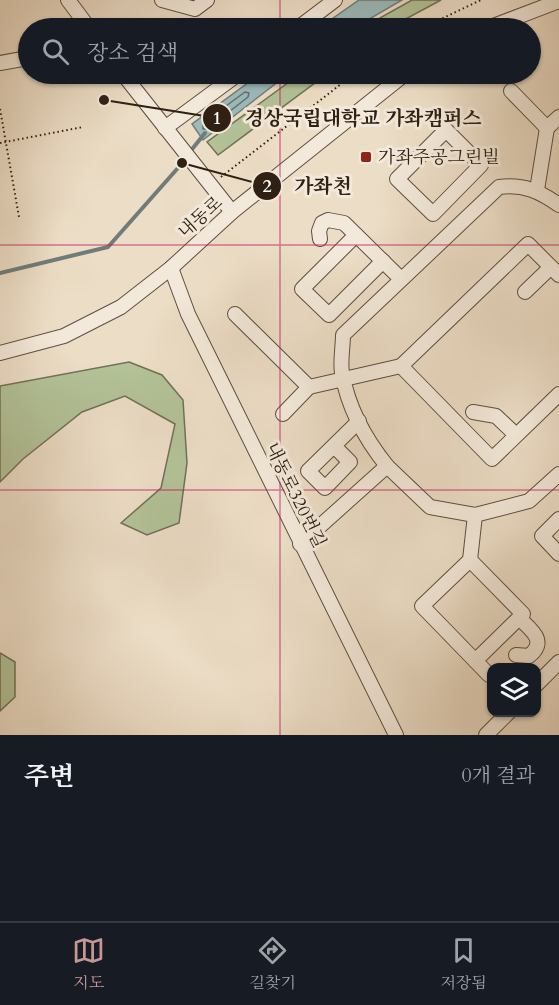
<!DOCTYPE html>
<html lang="ko">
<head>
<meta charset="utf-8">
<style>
  body { margin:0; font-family:Cardo,"Noto Serif KR",serif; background:#20242c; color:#f1f3f6 }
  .controls { position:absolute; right:18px; bottom:18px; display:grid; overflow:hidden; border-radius:12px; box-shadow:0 2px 4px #0004 }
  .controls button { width:54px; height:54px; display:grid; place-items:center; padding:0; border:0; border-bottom:2px solid #363941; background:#171b24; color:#f1f3f6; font:30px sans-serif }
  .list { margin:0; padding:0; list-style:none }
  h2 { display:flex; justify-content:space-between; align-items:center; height:78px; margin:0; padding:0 24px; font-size:26px }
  h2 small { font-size:20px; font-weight:400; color:#9ea1a6 }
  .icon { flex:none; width:33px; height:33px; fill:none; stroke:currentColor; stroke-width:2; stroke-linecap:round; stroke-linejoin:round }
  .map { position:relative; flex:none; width:559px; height:735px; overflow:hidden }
  .search { position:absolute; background:#171b24; box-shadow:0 2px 4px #0004; left:18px; right:18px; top:18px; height:66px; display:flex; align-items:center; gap:15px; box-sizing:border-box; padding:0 21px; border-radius:33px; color:#9ea1a6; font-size:22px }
  .sheet { height:186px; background:#171b24 }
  nav { display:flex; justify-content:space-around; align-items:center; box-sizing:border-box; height:84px; border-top:2px solid #363941; background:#171b24; font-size:16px; color:#9ea1a6 }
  nav a { display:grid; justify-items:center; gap:3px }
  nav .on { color:#c59692 }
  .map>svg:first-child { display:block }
  .green { fill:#b3c298; stroke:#717156; stroke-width:1.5 }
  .water { fill:#9bbabc; stroke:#707c79; stroke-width:1.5 }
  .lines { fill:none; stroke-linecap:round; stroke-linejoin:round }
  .shore { stroke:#656d68; stroke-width:1.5 }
  .stream { stroke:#707c79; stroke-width:4 }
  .minor-casing { stroke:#5e4f40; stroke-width:16 }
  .path { stroke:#2f2014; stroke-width:2; stroke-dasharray:1.5 3; stroke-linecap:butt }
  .minor { stroke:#f3e9da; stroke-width:14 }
  .grid { fill:none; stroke:#c2185b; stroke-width:1.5; stroke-opacity:0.55 }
  .poi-dot { fill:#8f2418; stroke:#f3e9da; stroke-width:2 }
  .labels { text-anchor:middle; stroke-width:6; stroke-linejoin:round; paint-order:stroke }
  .poi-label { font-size:18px; fill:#2f2014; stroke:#f3e9da; text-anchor:start }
  .street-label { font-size:18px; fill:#2f2014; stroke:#f3e9da }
  .leader { fill:none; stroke:#2f2014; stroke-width:2 }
  .callout-dot { fill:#2f2014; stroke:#f3e9da; stroke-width:2 }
  .mark-label { font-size:18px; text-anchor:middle; font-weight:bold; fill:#fff }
  .callout-label { font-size:20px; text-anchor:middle; font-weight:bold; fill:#2f2014; stroke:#f3e9da; stroke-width:6; stroke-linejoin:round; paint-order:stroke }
</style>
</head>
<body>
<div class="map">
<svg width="559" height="735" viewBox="0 0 559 735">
  <rect width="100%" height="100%" fill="#ecddc6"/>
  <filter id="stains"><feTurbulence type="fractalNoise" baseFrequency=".00333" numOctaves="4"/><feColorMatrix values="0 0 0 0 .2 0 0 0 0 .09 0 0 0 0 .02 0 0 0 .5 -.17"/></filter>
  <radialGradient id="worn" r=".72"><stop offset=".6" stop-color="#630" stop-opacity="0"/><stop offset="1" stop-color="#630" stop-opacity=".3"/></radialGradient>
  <!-- green -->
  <g class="green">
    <polygon points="412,0 441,0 389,28 362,28"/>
    <polygon points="300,74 327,74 218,155 207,142"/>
    <polygon points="129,362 162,375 183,400 187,463 179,523 147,535 121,523 161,488 175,424 125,396 82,412 23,459 0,482 0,386"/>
    <polygon points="0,653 15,662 15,697 0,711"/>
  </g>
  <!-- water -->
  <g class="water">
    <polygon points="359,0 402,0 354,28 319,28"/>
    <polygon points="260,74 288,74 203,140 192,124"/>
  </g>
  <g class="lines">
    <!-- shore -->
    <polygon class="shore" points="245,92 249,93 248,97 207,129 203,129 203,123"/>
    <!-- stream -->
    <g class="stream">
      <polyline points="189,153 205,133"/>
      <polyline points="0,273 108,247 185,160"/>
    </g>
    <defs>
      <g id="minor">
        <polyline points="68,0 89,28"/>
        <polyline points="162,0 195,9 207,0"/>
        <polyline points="298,28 335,0"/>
        <polyline points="488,28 559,1"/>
        <polyline points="0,63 28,58"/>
        <polyline points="123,74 232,212"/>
        <polyline points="511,91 547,128 559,117"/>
        <polyline points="165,128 238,74"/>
        <polygon points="446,130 481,165 433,214 397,179"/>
        <polyline points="537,190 547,128"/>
        <polyline points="356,235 302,289 329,315 383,261"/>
        <polyline points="320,239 319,231 322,223 328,220 344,223 401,279"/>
        <polyline points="171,268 188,314 396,735"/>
        <polyline points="559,275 528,244 401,366 492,459 559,394"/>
        <polyline points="525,292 551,267"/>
        <polyline points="235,314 309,387 283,414"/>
        <polyline points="0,353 64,336 121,307 171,268 232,212 405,74"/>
        <polyline points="309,387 401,366"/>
        <polyline points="473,412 496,416 516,435"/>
        <polyline points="334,446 350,462 325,488 308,471 359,421"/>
        <path d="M387,466C366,440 348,407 342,373C340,361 343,347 343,335L499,187C524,184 539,191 559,205"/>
        <polyline points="559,519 542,536 559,554"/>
        <polyline points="300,544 387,466 430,507 475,515 529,501 559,474"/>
        <polyline points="470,560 475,515"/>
        <path d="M516,655L529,656C548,641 531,630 519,618"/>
        <polyline points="475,661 523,614 470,560 422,606 489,675"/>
        <polyline points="536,685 559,662"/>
        <polyline points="486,735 509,712"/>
      </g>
    </defs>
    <!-- minor casing -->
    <use href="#minor" class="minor-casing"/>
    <!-- path -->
    <g class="path">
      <polyline points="422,28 481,0"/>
      <polyline points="0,109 19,217"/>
      <polyline points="0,143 83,127"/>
      <polyline points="221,177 354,74"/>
    </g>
    <!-- minor -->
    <use href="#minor" class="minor"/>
  </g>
  <!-- grid -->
  <path class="grid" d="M280,0V28M280,74V735M0,245H559M0,490H559"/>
  <!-- markers -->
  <rect class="poi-dot" x="360" y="151" width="12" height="12" rx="3"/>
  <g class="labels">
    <!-- poi labels -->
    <g class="poi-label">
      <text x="378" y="163">가좌주공그린빌</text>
    </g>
    <!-- street labels -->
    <g class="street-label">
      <text transform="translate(200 217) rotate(-42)" y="6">내동로</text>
      <text transform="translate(296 495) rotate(64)" y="6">내동로320번길</text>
    </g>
  </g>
  <!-- callouts -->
  <path class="leader" d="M104 100L217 118M182 163L267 186"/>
  <g class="callout-dot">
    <circle cx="104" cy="100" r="6"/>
    <circle cx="182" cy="163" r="6"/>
    <circle cx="217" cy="118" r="15"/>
    <circle cx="267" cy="186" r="15"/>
  </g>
  <g class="mark-label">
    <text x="217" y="124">1</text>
    <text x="267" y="192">2</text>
  </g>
  <g class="callout-label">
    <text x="363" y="125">경상국립대학교 가좌캠퍼스</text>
    <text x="323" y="193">가좌천</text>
  </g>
  <rect width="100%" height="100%" filter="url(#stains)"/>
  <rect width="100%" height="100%" fill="url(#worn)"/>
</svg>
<div class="controls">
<button><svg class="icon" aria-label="layers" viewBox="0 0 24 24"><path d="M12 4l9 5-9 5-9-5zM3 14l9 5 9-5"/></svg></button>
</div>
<div class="search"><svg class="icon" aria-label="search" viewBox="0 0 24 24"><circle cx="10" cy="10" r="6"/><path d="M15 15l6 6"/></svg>장소 검색</div>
</div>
<section class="sheet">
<h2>주변<small>0개 결과</small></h2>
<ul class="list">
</ul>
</section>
<nav>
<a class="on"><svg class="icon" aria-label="map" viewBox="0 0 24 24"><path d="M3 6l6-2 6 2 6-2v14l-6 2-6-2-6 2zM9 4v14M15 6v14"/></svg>지도</a>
<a><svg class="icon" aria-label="directions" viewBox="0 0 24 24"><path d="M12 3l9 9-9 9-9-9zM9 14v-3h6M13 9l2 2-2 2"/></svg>길찾기</a>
<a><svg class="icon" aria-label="saved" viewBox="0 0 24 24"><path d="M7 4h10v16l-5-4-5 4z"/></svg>저장됨</a>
</nav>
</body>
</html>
